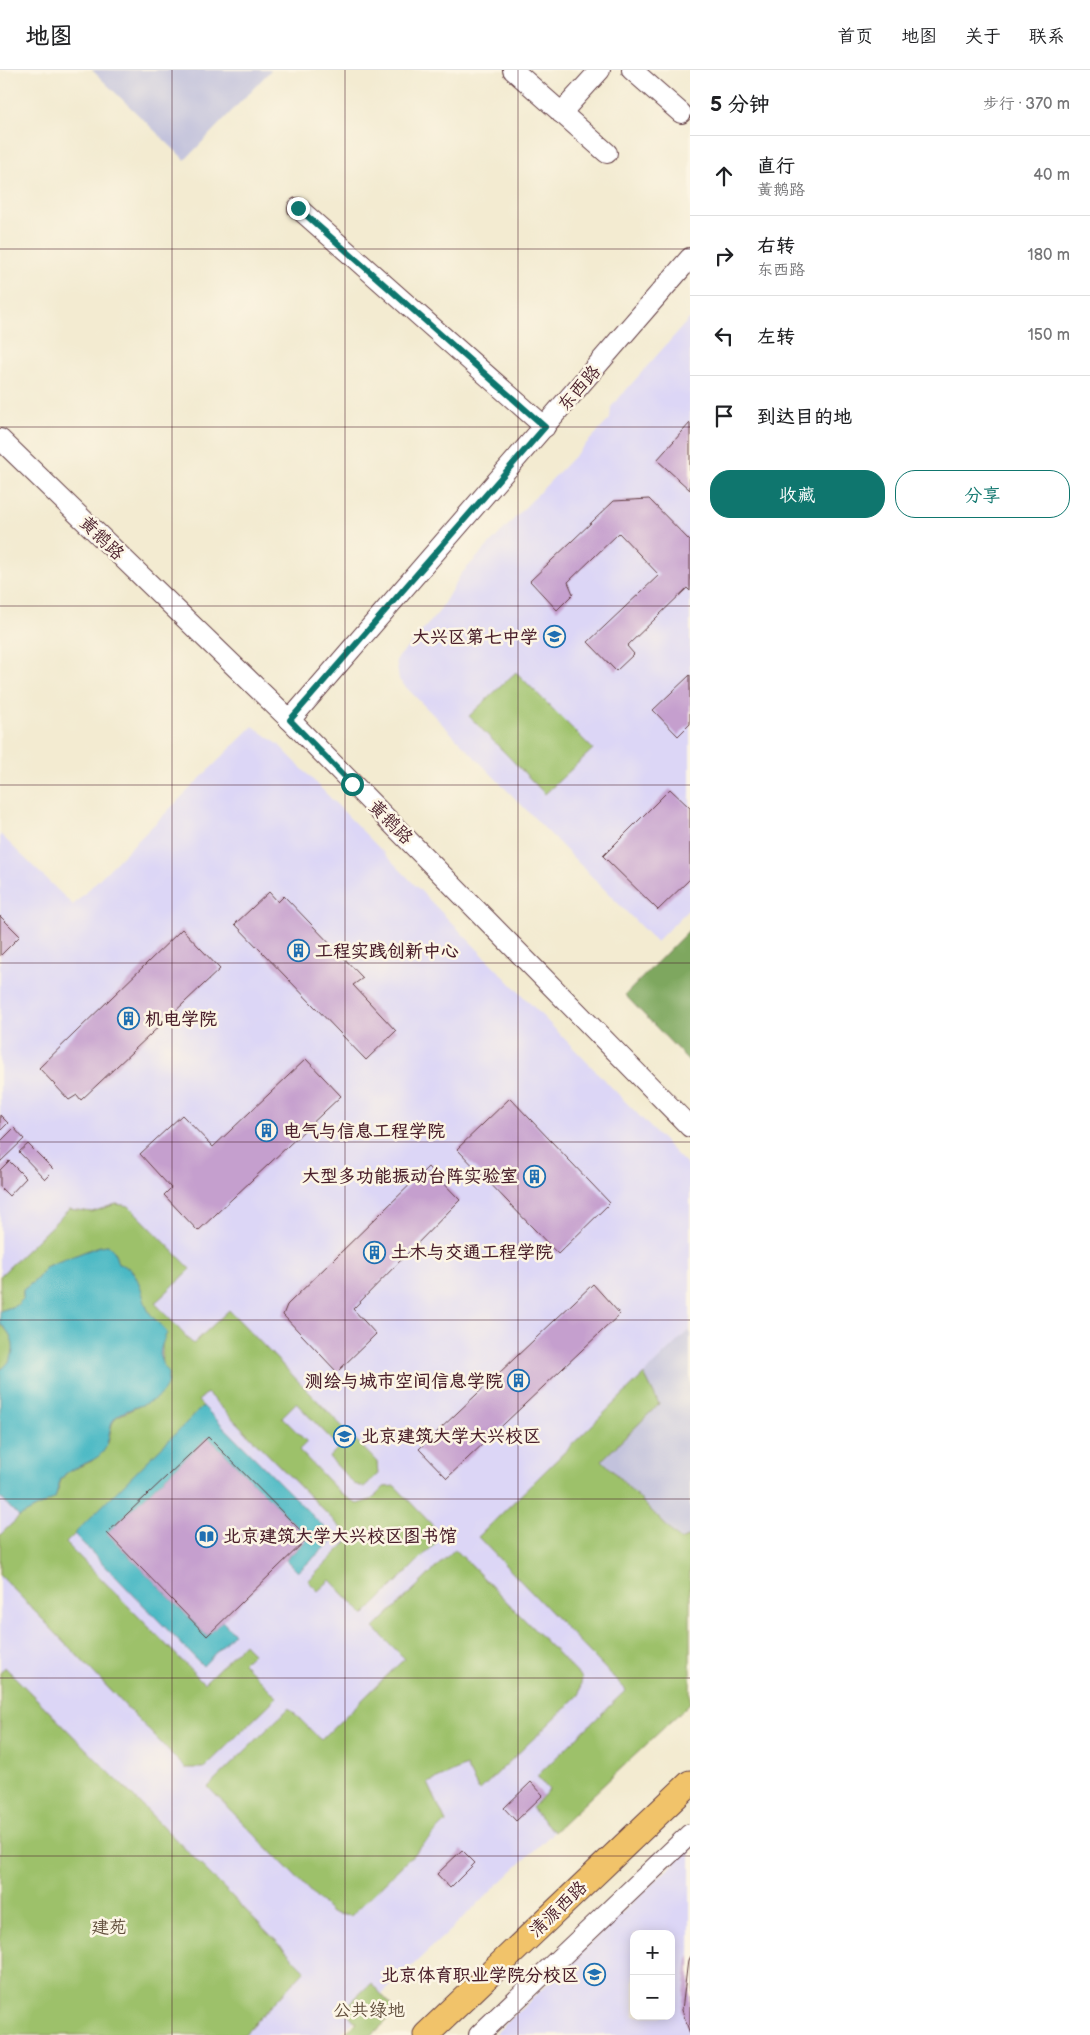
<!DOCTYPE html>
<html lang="zh">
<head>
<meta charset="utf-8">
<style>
  body { margin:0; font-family:"Balsamiq Sans","LXGW WenKai TC",sans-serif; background:#f6f6f6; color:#202124 }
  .controls { position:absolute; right:15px; bottom:15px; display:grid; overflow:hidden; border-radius:10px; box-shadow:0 2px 12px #0003 }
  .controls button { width:45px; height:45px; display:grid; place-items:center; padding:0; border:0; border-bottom:1px solid #e0e0e0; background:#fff; color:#202124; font:25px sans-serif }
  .stop { position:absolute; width:15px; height:15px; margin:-11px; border:4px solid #0f766e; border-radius:50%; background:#fff }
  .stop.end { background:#0f766e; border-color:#fff; box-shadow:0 1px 5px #0008 }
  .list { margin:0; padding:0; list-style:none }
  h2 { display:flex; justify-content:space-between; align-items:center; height:65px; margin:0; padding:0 20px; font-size:21px }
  h2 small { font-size:16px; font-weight:400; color:#757577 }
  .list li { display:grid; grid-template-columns:32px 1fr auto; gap:15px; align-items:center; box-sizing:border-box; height:80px; padding:0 20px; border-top:1px solid #e0e0e0 }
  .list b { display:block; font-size:19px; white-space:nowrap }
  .list p { margin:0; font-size:16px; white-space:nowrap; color:#757577 }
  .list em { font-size:16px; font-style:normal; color:#757577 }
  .actions { display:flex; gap:10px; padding:15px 20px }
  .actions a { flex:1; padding:11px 0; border:1px solid #0f766e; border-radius:20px; text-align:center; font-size:18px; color:#0f766e }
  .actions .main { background:#0f766e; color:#fff }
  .icon { flex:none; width:28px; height:28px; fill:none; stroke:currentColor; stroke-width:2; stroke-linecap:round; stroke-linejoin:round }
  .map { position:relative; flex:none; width:690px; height:1965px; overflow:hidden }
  header { display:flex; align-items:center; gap:30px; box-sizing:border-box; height:70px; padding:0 25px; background:#fff; border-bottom:1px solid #e0e0e0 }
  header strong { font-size:24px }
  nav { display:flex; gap:28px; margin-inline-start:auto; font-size:18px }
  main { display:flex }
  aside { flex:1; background:#fff }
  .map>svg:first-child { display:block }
  .built { fill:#dcd6f6; fill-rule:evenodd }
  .industrial { fill:#c2c2dc }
  .green { fill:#9dc16b; stroke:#74704b }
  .forest { fill:#7ea75f; stroke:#646345 }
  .water { fill:#4cb9c5; stroke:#4b6c78 }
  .building { fill:#c59fce }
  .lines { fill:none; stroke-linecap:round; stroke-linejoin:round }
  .minor-casing { stroke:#633e44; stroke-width:22 }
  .major-casing { stroke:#633e44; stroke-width:27 }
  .minor { stroke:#fff; stroke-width:20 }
  .major { stroke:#f1c36a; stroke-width:25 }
  .route { stroke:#0f766e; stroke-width:6 }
  .grid { fill:none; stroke:#4a1f2b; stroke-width:1; stroke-opacity:0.55 }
  .labels { text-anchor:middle; stroke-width:5; stroke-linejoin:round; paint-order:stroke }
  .street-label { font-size:18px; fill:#4a1f2b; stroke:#fcf5e5 }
  .poi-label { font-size:18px; font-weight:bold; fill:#4a1f2b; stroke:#fcf5e5; text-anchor:start }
  .park-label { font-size:18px; fill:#63503e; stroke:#fcf5e5 }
</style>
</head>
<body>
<header>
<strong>地图</strong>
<nav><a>首页</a><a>地图</a><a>关于</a><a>联系</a></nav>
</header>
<main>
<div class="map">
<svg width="690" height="1965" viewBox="0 0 690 1965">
  <rect width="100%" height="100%" fill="#fcf5e5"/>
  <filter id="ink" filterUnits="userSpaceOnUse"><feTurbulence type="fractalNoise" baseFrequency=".02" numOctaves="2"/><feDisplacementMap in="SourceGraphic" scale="10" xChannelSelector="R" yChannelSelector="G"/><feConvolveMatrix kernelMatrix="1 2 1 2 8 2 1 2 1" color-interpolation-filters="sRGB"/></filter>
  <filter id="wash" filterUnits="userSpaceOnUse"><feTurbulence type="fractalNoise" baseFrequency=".0096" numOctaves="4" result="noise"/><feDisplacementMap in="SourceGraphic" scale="20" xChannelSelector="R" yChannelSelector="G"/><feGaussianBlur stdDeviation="1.12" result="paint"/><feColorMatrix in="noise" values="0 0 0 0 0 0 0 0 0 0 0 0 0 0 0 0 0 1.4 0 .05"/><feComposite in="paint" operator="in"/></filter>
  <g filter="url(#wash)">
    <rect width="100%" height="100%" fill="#f3ebd1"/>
    <!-- built -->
    <g class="built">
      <polygon points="690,248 690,838 656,872 399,610 396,590 438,543 461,504 610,349 611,337"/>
      <polygon points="253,656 278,674 690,1098 690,1633 339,1965 0,1965 0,764 73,835"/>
      <path d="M690,1778V1965H494ZM634,1864H671V1946H634Z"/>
    </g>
    <!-- industrial -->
    <g class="industrial">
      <polygon points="92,0 271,0 185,90"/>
      <polygon points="690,1259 690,1466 680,1470 601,1390 659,1334 644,1304"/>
    </g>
    <!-- green -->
    <g class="green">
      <polygon points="516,602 593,679 545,724 469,646"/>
      <path d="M116,1134L129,1136L191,1199L155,1233L193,1274L229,1240L377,1392L378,1404L364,1417L354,1414L329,1387L339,1377L296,1333L282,1347L307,1372L299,1380L341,1424L357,1434L371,1430L384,1417L395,1416L435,1458L437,1472L364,1545L330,1510L318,1521L308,1511L351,1468L207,1323L198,1331L203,1336L66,1473L204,1613L244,1574L253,1583L243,1593L277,1627L204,1698H185L0,1505V1465L19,1447L55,1428L61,1410L67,1402L92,1391L108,1373L112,1354L116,1347L156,1328C159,1310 163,1292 162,1274C161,1262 155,1252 149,1242C142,1231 139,1215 134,1202L118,1194L114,1181L108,1175L100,1176L47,1196L36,1210L23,1220V1229L17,1235L0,1241V1206L69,1139L92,1142Z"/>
      <path d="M0,1254C17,1267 19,1288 0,1300Z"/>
      <polygon points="644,1304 659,1334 602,1390 680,1470 690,1466 690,1633 554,1762 532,1738 549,1720 537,1706 626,1620 478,1467"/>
      <polygon points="455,1479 582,1608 579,1625 479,1721 466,1696 428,1713 446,1752 351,1846 331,1843 208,1717 289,1638 321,1670 400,1593 405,1589 374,1558"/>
      <polygon points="5,1597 305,1900 244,1965 0,1965 0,1603"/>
      <polygon points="371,1913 397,1941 372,1965 343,1965 356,1953 344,1939"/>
    </g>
    <!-- forest -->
    <polygon class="forest" points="690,859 690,992 625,925"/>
    <!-- water -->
    <g class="water">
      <path d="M108,1175L114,1181L118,1194C141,1197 140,1225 149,1242C154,1250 162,1255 167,1263C160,1277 156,1290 168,1301C168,1306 168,1313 166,1317C157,1335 132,1335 117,1346C107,1354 111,1372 103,1382C92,1395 70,1395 61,1409C58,1415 57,1422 55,1428L19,1447L0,1427V1300C18,1289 17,1266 0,1254V1241L17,1235L23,1229V1220L36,1210L47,1196L100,1176Z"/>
      <polygon points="203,1336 335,1468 298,1502 286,1490 308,1468 208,1367 107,1463 207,1566 222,1551 234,1563 203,1596 74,1464"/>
    </g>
    <g id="blocks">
      <!-- building -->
      <g class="building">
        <polygon points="690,353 690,420 657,390"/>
        <polygon points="649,429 690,471 690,521 687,518 627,576 634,584 616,601 588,572 659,505 619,463 568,512 573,524 557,540 530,511 614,431"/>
        <polygon points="690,605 690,654 678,666 653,640"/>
        <polygon points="670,719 690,738 690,809 658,840 603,786"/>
        <polygon points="269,822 278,832 284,826 363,908 353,915 396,961 366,990 235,854"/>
        <polygon points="0,846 20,866 0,886"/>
        <polygon points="182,859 220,899 81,1030 77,1025 69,1030 39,998"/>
        <polygon points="306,989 341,1026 198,1161 164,1125 171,1118 140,1084 182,1045 213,1077"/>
        <polygon points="510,1028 610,1133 558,1184 457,1079"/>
        <polygon points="0,1045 8,1053 0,1061"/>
        <polygon points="14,1058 24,1069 0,1092 0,1072"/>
        <polygon points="28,1074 54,1100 45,1109 19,1082"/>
        <polygon points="9,1091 26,1108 9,1126 0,1117 0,1100"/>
        <polygon points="428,1097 460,1130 353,1239 376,1264 337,1302 283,1245 287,1235"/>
        <polygon points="593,1214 620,1244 447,1408 419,1379"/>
        <polygon points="208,1367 308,1468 207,1566 107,1463"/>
        <polygon points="531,1712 543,1725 516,1751 504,1738"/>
        <polygon points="462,1780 475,1793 450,1818 437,1804"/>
        <polygon points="690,1886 690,1964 682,1940 688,1890"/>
      </g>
    </g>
  </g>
  <g filter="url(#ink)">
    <use href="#blocks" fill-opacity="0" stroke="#633e44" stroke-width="1"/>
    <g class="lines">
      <defs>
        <g id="minor">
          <polyline points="513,0 607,83"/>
          <polyline points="632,0 681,43"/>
          <polyline points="561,43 600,0"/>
          <polyline points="298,138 545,357"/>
          <polyline points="0,369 290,650 690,1057"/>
          <polyline points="290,650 690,188"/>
          <polyline points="479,1965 690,1764"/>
        </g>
        <polyline id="major" points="426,1965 690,1713"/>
      </defs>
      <!-- minor casing -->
      <use href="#minor" class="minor-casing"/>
      <!-- major casing -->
      <use href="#major" class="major-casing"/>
      <!-- minor -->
      <use href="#minor" class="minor"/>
      <!-- major -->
      <use href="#major" class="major"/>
    </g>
  </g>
  <g class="lines" filter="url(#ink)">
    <!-- route -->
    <polyline class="route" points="298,138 545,357 290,650 352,714"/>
  </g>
  <!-- grid -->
  <path class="grid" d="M172,0V1965M345,0V1965M518,0V1965M0,179H690M0,357H690M0,536H690M0,715H690M0,893H690M0,1072H690M0,1250H690M0,1429H690M0,1608H690M0,1786H690"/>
  <!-- icons -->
  <defs>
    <symbol id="school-ring" viewBox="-11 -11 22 22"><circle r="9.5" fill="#fcf5e5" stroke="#1f6fb2" stroke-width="1.5"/><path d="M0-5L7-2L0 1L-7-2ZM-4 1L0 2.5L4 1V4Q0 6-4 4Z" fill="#1f6fb2"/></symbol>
    <symbol id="building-ring" viewBox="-11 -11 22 22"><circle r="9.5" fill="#fcf5e5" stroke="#1f6fb2" stroke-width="1.5"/><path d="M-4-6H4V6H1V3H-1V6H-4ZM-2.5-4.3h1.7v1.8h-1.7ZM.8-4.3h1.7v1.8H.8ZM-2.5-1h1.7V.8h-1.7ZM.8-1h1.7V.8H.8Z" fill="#1f6fb2"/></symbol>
    <symbol id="university-ring" viewBox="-11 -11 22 22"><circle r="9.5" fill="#fcf5e5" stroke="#1f6fb2" stroke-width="1.5"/><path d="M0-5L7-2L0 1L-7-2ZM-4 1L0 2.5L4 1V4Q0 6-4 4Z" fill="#1f6fb2"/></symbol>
    <symbol id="library-ring" viewBox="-11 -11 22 22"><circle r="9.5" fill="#fcf5e5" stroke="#1f6fb2" stroke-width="1.5"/><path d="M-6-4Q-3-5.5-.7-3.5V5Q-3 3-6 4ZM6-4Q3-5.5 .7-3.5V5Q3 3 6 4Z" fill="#1f6fb2"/></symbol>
  </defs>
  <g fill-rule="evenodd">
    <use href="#school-ring" x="542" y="554" width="25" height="25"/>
    <use href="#building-ring" x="286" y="868" width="25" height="25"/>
    <use href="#building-ring" x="116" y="936" width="25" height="25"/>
    <use href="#building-ring" x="254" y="1048" width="25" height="25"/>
    <use href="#building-ring" x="522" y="1094" width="25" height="25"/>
    <use href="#building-ring" x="362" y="1170" width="25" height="25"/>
    <use href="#building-ring" x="506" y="1298" width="25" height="25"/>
    <use href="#university-ring" x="332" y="1354" width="25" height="25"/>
    <use href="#library-ring" x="194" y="1454" width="25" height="25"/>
    <use href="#school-ring" x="582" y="1892" width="25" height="25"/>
  </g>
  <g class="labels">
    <!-- street labels -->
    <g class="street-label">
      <text transform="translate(579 318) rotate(-49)" y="6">东西路</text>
      <text transform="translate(102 468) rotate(44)" y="6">黄鹅路</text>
      <text transform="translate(391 752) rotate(45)" y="6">黄鹅路</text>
      <text transform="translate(558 1839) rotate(-44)" y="6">清源西路</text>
    </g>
    <!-- poi labels -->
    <g class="poi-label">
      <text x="538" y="573" text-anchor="end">大兴区第七中学</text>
      <text x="315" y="887">工程实践创新中心</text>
      <text x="145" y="955">机电学院</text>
      <text x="283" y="1067">电气与信息工程学院</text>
      <text x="518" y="1112" text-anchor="end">大型多功能振动台阵实验室</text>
      <text x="391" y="1188">土木与交通工程学院</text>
      <text x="503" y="1317" text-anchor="end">测绘与城市空间信息学院</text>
      <text x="361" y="1372">北京建筑大学大兴校区</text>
      <text x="223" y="1472">北京建筑大学大兴校区图书馆</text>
      <text x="579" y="1911" text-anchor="end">北京体育职业学院分校区</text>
    </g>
    <!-- park labels -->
    <g class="park-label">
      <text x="109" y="1863">建苑</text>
      <text x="369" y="1946">公共绿地</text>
    </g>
  </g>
</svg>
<div class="controls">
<button>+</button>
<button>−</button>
</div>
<div class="stop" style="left:352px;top:714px"></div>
<div class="stop end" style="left:298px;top:138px"></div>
</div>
<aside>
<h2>5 分钟<small>步行 · 370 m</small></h2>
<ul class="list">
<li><svg class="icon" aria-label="ahead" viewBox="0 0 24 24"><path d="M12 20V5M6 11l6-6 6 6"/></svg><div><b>直行</b><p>黄鹅路</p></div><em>40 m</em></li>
<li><svg class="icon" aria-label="right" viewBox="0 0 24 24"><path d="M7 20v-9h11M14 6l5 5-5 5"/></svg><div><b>右转</b><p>东西路</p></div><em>180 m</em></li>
<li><svg class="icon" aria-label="left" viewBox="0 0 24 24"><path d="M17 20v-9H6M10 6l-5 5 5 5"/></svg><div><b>左转</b></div><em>150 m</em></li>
<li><svg class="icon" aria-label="arrive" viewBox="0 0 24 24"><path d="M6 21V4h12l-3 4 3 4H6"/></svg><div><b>到达目的地</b></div></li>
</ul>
<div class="actions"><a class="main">收藏</a><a>分享</a></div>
</aside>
</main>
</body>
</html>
